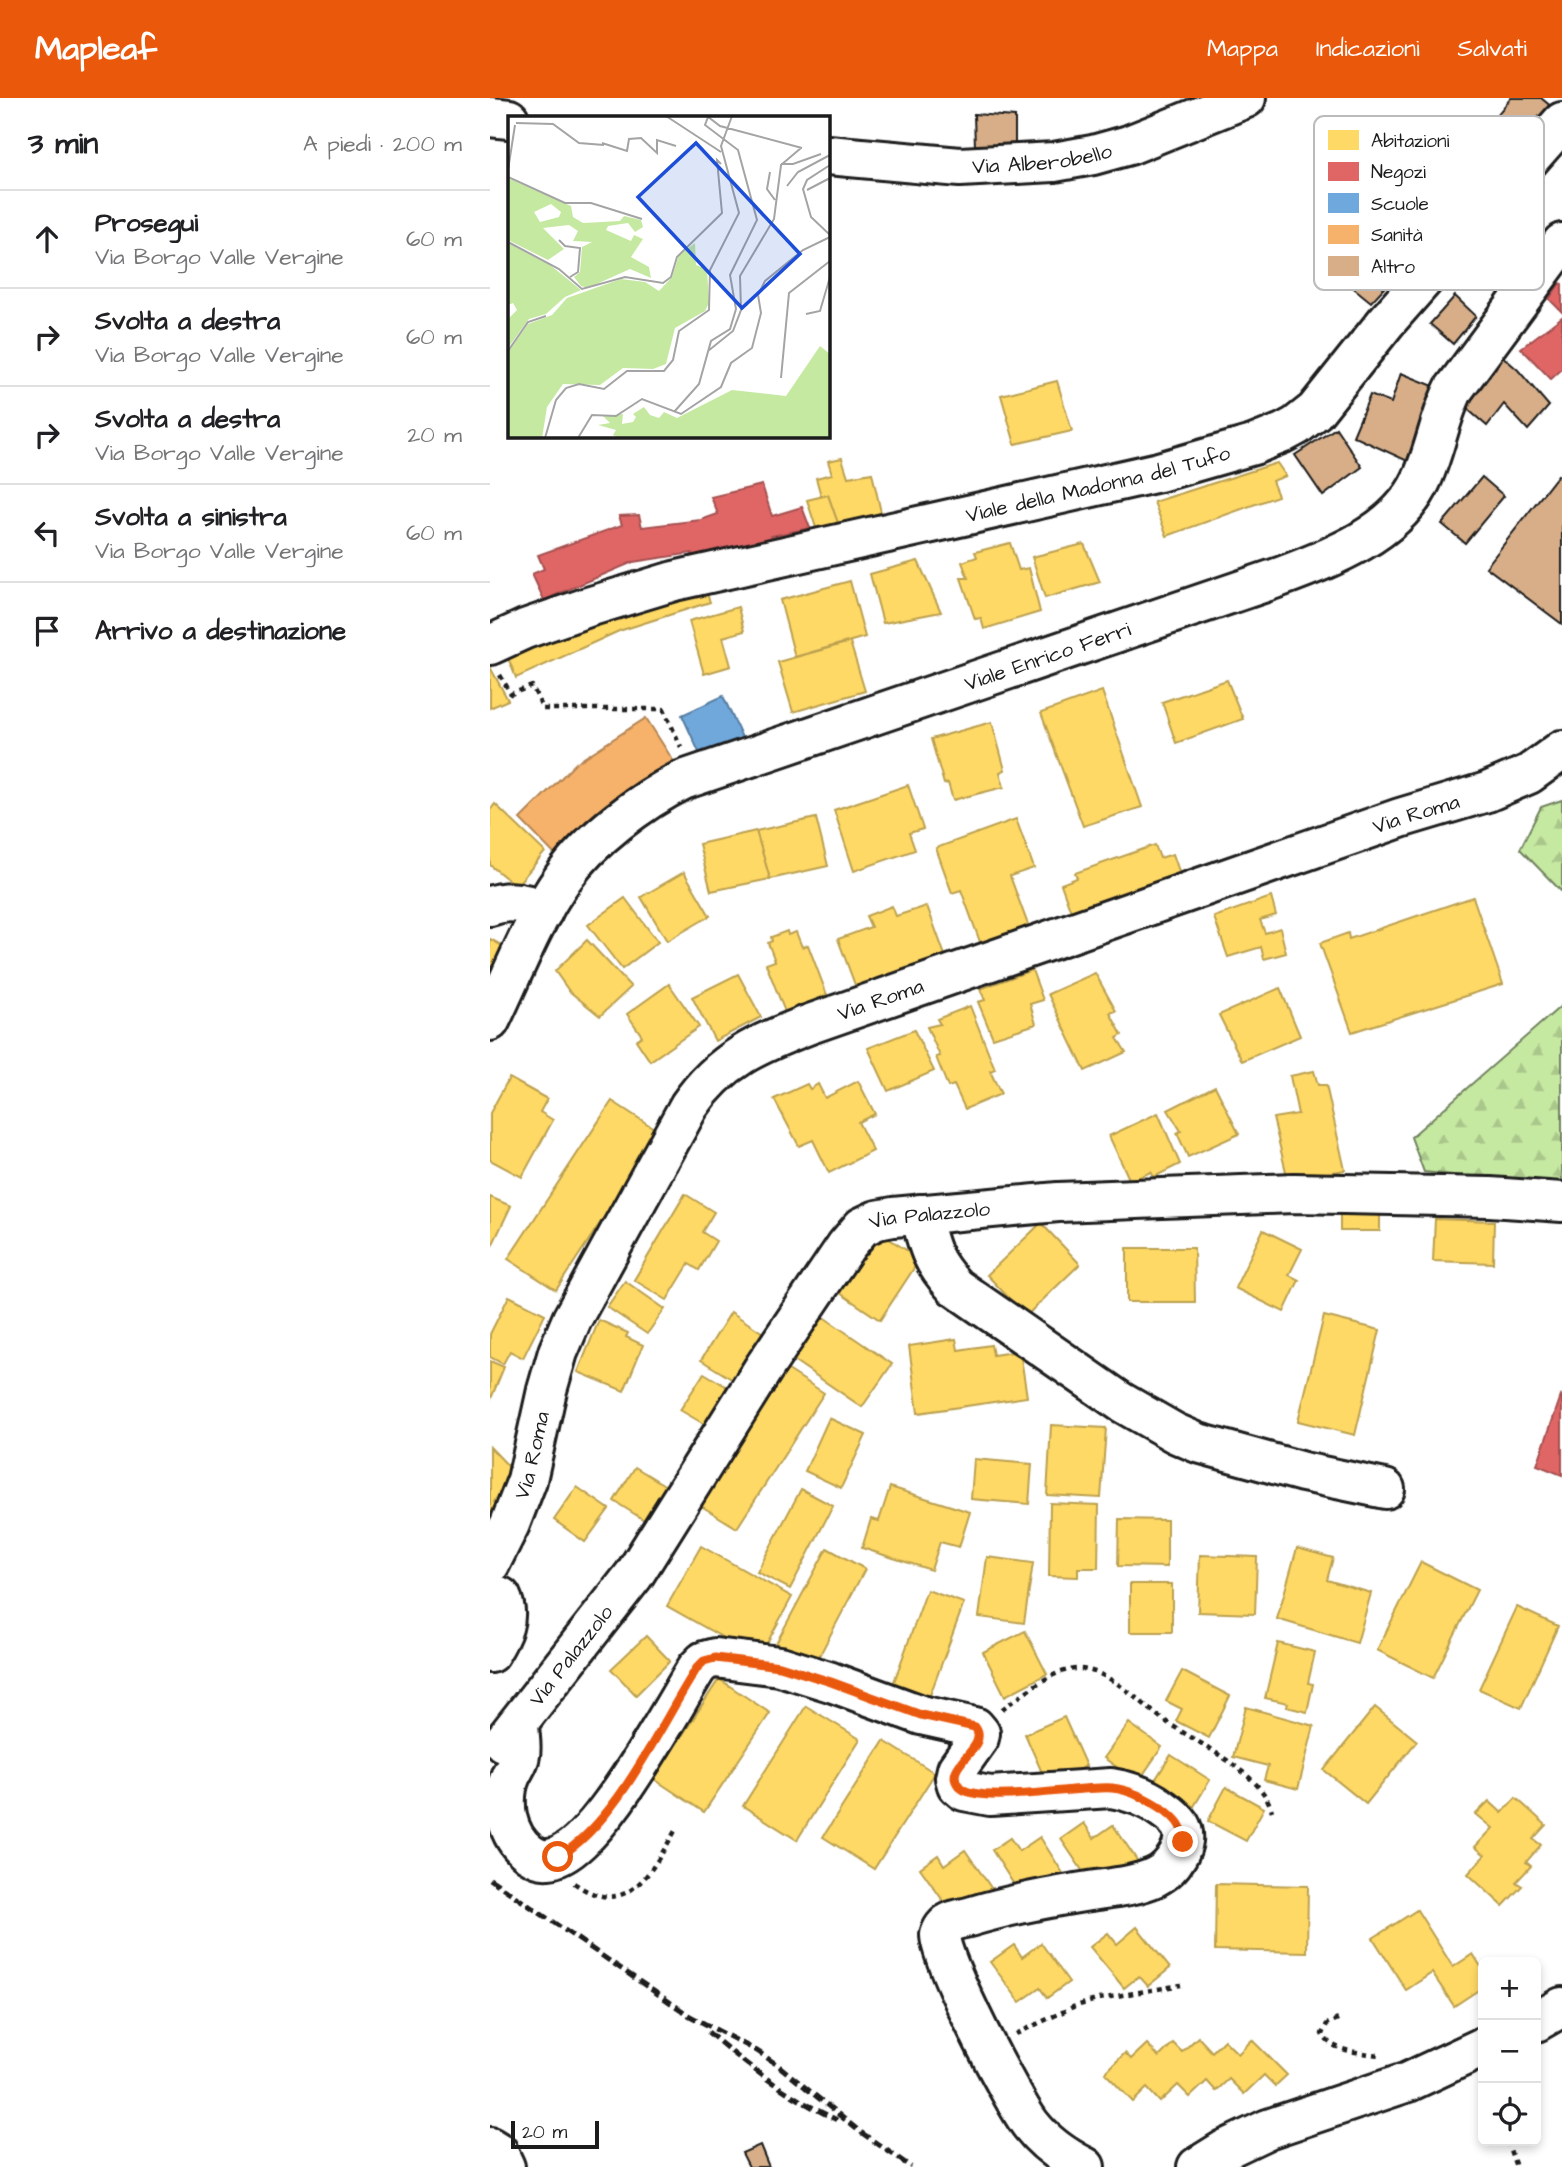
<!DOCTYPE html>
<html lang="it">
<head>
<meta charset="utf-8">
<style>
  body { margin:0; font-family:"Architects Daughter",sans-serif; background:#f6f6f6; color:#202124 }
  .controls { position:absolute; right:21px; bottom:21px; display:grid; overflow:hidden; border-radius:10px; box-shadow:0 4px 10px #0003 }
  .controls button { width:63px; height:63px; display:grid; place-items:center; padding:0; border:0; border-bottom:2px solid #e0e0e0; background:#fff; color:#202124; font:35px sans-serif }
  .scale { position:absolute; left:21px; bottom:18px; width:88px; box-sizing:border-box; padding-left:7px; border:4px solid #1c1c1c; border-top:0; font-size:19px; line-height:24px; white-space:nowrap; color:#1c1c1c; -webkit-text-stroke:5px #fff; paint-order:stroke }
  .stop { position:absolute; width:21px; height:21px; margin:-16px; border:5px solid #ea580c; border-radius:50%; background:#fff }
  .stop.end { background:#ea580c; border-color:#fff; box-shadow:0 2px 7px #0008 }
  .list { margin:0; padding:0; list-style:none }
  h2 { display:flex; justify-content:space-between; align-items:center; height:91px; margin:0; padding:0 28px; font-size:30px }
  h2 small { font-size:23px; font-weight:400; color:#757577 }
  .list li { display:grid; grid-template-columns:46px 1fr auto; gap:21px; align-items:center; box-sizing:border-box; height:98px; padding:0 28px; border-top:2px solid #e0e0e0 }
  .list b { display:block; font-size:26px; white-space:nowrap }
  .list p { margin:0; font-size:23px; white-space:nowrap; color:#757577 }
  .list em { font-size:23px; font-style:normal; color:#757577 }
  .icon { flex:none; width:38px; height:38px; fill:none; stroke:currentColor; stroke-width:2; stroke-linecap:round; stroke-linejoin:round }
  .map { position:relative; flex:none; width:1072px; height:2069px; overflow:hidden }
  header { display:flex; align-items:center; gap:42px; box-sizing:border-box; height:98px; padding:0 35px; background:#ea580c; color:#fff }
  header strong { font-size:33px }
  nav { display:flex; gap:38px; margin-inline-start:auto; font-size:24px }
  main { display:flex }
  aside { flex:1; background:#fff }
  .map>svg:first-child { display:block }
  .forest { fill:url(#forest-firs); stroke:#71825f; stroke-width:2 }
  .homes { fill:#ffd966; stroke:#bba050; stroke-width:2 }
  .shops { fill:#e06666; stroke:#a55050; stroke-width:2 }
  .schools { fill:#6fa8dc; stroke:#567ea2; stroke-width:2 }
  .health { fill:#f6b26b; stroke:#b58553; stroke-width:2 }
  .building { fill:#d7ae88; stroke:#1c1c1c; stroke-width:2 }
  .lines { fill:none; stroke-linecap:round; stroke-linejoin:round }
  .minor-casing { stroke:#1c1c1c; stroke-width:44 }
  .path { stroke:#1c1c1c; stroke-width:4.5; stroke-dasharray:5 5; stroke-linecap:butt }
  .minor { stroke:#fff; stroke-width:38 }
  .rail { stroke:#1c1c1c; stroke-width:5; stroke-dasharray:10 5; stroke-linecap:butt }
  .route { stroke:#ea580c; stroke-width:9 }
  .labels { text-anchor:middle; stroke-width:7; stroke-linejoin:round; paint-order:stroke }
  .street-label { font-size:21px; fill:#1c1c1c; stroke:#fff }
  .inset-road { fill:none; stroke:#a4a4a4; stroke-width:2 }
  .view { fill:#1d4ed8; fill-opacity:0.15; stroke:#1d4ed8; stroke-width:3.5 }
  .inset-edge { fill:none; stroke:#1c1c1c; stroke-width:3.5 }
  .key { fill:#fff; stroke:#bbb; stroke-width:2 }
  .key-label { font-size:19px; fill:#1c1c1c }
</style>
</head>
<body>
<header>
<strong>Mapleaf</strong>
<nav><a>Mappa</a><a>Indicazioni</a><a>Salvati</a></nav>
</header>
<main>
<aside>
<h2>3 min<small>A piedi · 200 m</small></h2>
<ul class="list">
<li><svg class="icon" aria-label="ahead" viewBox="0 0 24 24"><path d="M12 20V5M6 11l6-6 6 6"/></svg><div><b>Prosegui</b><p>Via Borgo Valle Vergine</p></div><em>60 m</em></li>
<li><svg class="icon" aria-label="right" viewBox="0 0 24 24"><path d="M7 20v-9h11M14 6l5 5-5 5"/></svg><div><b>Svolta a destra</b><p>Via Borgo Valle Vergine</p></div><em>60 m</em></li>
<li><svg class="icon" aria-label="right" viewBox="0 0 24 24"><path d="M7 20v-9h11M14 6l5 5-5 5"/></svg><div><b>Svolta a destra</b><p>Via Borgo Valle Vergine</p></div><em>20 m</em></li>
<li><svg class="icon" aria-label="left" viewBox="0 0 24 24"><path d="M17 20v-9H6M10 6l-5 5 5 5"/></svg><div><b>Svolta a sinistra</b><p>Via Borgo Valle Vergine</p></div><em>60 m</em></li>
<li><svg class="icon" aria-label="arrive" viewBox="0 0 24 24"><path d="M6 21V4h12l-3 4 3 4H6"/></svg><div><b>Arrivo a destinazione</b></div></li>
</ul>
</aside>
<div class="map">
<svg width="1072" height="2069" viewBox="0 0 1072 2069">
  <defs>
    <pattern id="forest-firs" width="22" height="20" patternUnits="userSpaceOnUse" patternTransform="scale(1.75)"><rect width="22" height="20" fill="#c6e9a2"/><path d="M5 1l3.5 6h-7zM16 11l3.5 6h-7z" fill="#aac78b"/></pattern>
  </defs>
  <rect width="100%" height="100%" fill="#fff"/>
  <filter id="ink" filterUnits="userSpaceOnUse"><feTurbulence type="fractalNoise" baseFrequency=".0143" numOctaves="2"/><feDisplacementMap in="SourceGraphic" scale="14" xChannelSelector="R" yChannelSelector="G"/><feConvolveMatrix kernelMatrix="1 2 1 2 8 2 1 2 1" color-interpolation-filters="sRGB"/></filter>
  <g filter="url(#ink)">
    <!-- forest -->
    <g class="forest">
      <polygon points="1072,702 1072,794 1030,751 1051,709"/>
      <polygon points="1072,907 1072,1088 934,1074 921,1039"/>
    </g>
    <!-- homes -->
    <g class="homes">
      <polygon points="567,283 582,333 525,346 511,297"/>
      <polygon points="352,360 358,379 382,375 393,423 351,434 338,397 331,398 326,380 342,376 338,363"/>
      <polygon points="787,365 796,378 782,383 788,398 677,438 664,404"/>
      <polygon points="338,397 351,434 329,439 317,402"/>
      <polygon points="520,445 529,472 539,470 550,514 494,531 491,520 485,521 471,480 478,480 472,464 487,459 485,454"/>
      <polygon points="594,446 610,484 555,500 542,459"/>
      <polygon points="428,463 451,514 393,525 380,476"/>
      <polygon points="360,483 375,539 305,559 290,502"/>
      <polygon points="213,485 220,504 129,533 26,580 15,552"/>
      <polygon points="248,509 254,533 233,539 241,568 214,576 199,523"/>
      <polygon points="360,544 375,593 303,614 288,564"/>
      <polygon points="0,569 18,602 0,610"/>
      <polygon points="737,582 753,621 686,645 672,604"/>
      <polygon points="612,593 652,709 593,728 551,615"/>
      <polygon points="502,624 515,672 510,674 514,689 463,702 458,685 454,686 441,641"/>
      <polygon points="418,687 433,731 419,735 425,752 364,773 344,712"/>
      <polygon points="5,706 55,754 26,788 0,767 0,712"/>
      <polygon points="326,720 338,768 280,781 266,733"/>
      <polygon points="526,721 544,770 520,778 541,835 493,852 471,792 462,795 446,750"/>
      <polygon points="266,733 280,781 221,793 209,746"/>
      <polygon points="665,747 670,760 683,756 693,785 584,822 571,786 587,780 585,775"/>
      <polygon points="194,774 220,818 177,843 151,799"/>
      <polygon points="781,799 786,817 770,822 775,835 790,830 796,855 774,861 771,849 738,859 724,819"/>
      <polygon points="983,799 1013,886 862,934 830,845 858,835 859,841"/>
      <polygon points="135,800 168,844 132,871 98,827"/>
      <polygon points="402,808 406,818 437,808 457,863 368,895 348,841 381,829 376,818"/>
      <polygon points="297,833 298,837 306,834 312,849 318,847 337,897 295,914 276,866 285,863 278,845 282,843 281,839"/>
      <polygon points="0,841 24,854 0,901"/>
      <polygon points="97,842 141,889 110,918 79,893 65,873"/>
      <polygon points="542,872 553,902 540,906 546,926 503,940 488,904 495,902 490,891"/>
      <polygon points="605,875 626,913 620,915 632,937 627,940 636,954 595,973 558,896"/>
      <polygon points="248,876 271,919 225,943 202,899"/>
      <polygon points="179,886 209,929 160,963 146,942 152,938 137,916"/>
      <polygon points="790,890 810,938 752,963 729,917"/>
      <polygon points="480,908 505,971 500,973 511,996 475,1011 464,987 458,989 446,959 450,958 437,929 450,926 447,921"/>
      <polygon points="424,932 444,973 398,993 378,950"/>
      <polygon points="824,973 828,987 836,987 855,1072 798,1082 783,1020 808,1016 800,978"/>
      <polygon points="19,980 57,1001 50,1014 63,1022 32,1079 0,1062 0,1015"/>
      <polygon points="368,983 385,1016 368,1024 383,1053 339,1075 323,1042 309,1048 284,1001 317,986 320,991 328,986 335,1000"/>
      <polygon points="725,988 749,1036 698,1059 687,1035 691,1033 678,1012"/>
      <polygon points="122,1003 170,1034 66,1192 18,1161"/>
      <polygon points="668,1015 690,1066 664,1079 661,1074 640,1083 619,1038"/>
      <polygon points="195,1096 224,1114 212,1134 226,1143 209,1172 199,1166 177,1202 144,1182"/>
      <polygon points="0,1099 21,1108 0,1152"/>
      <polygon points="890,1111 890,1133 850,1133 850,1112"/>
      <polygon points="945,1121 1004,1123 1003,1165 943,1163"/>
      <polygon points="551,1125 590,1166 536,1218 497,1177"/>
      <polygon points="773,1132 812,1151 799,1177 809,1182 794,1214 745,1190"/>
      <polygon points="387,1133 430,1161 390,1222 347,1193"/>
      <polygon points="637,1150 704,1150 705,1204 637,1204"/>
      <polygon points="135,1183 175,1211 157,1236 117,1209"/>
      <polygon points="19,1198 55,1216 33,1260 20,1253 13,1266 0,1259 0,1236"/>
      <polygon points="241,1214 273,1235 243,1282 211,1262"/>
      <polygon points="326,1214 402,1266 372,1309 296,1257"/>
      <polygon points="834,1218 890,1232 865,1337 808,1323"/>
      <polygon points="109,1222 138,1235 136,1239 153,1247 134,1293 88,1274"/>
      <polygon points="466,1241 468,1252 501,1247 503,1257 530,1253 537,1299 428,1315 419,1248"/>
      <polygon points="0,1263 14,1269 0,1303"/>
      <polygon points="295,1270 334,1295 247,1430 208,1406"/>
      <polygon points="214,1275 242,1292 219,1329 190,1312"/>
      <polygon points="339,1320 376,1337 351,1390 315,1373"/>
      <polygon points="561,1327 616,1330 611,1400 557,1397"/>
      <polygon points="0,1349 23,1373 4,1404 14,1411 0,1434"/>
      <polygon points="484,1361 542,1366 539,1406 481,1401"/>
      <polygon points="145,1369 176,1388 154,1422 124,1403"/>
      <polygon points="87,1389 119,1411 95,1444 64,1422"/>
      <polygon points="400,1389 480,1414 469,1449 450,1444 441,1472 372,1450 381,1421 389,1423"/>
      <polygon points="311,1391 343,1408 300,1491 267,1474"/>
      <polygon points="560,1405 609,1407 608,1470 588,1470 588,1479 559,1478"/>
      <polygon points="629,1421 677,1422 677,1469 628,1468"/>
      <polygon points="211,1448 302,1499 269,1560 177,1508"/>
      <polygon points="337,1450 375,1471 322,1572 283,1551"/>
      <polygon points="807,1450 843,1460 837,1482 881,1495 867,1545 787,1521"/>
      <polygon points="710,1457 767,1459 765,1516 708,1514"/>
      <polygon points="497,1459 543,1465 534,1525 489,1519"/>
      <polygon points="931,1464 987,1492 943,1580 887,1552"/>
      <rect x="640" y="1486" width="42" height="48"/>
      <polygon points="437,1492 474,1505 436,1608 400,1595"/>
      <polygon points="1027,1509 1068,1528 1031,1610 989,1591"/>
      <polygon points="535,1533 557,1576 515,1598 493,1554"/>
      <polygon points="156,1538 180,1563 146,1597 121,1571"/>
      <polygon points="788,1545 825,1554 818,1585 823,1586 817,1614 797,1609 798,1605 775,1600"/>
      <polygon points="692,1573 740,1598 719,1640 686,1623 692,1611 676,1603"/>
      <polygon points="229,1581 280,1615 214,1714 164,1681"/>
      <polygon points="316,1608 370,1641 307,1742 253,1708"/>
      <polygon points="756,1609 824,1628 808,1691 774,1682 778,1668 743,1659"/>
      <polygon points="885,1609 927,1643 876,1706 834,1672"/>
      <polygon points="574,1619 596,1668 557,1686 535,1636"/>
      <polygon points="639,1625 672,1649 648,1684 614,1660"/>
      <polygon points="394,1643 445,1675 384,1771 333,1739"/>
      <polygon points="681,1657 720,1682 698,1718 658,1693"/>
      <polygon points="736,1689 774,1710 756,1743 718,1723"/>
      <polygon points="1026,1700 1056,1727 1043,1741 1051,1747 1036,1764 1041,1768 1026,1784 1032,1788 1013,1808 978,1776 995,1757 985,1749 1003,1730 986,1716 999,1703 1012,1715"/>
      <polygon points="594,1725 604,1740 623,1727 651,1768 629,1784 621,1770 600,1784 571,1741"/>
      <polygon points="550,1739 576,1780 530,1796 502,1752 520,1740 529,1753"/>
      <polygon points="475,1752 506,1797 483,1813 474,1800 459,1811 430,1770 448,1757 454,1767"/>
      <polygon points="726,1786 818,1788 817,1854 725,1852"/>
      <polygon points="927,1812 963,1869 983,1856 993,1872 993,1889 964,1908 942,1875 916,1892 883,1840"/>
      <polygon points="647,1829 680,1870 658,1888 649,1878 634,1890 600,1849 618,1835 627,1846"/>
      <polygon points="551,1845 579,1884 557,1900 550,1890 530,1904 500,1864 524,1847 532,1859"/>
      <polygon points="708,1939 722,1954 734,1942 748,1956 762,1942 797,1977 785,1988 774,1977 754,1996 739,1981 726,1993 717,1983 700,1999 688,1987 670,2004 657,1990 643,2004 615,1975 635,1955 641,1961 657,1946 669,1959 683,1945 692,1954"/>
    </g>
    <!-- shops -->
    <g class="shops">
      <polygon points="1070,185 1072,186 1072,214 1059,201"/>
      <polygon points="1072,219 1072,271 1061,281 1031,250"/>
      <polygon points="272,387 282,418 312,409 320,430 281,438 282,446 205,464 202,455 143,464 54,502 42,476 54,471 48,457 132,427 129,418 149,417 152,429 211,422 228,416 221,399"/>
      <polygon points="1071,1298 1072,1299 1072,1377 1047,1367"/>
    </g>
    <!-- schools -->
    <polygon class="schools" points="233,598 254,644 213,663 192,617"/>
    <!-- health -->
    <polygon class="health" points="156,620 186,667 69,761 30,721 86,665"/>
    <!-- building -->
    <g class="building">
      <polygon points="1021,0 1051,0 1063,10 1022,60 992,35"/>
      <polygon points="484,16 525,19 525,50 485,50"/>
      <polygon points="905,81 954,125 881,204 829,162"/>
      <polygon points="965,198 986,218 963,246 940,226"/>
      <polygon points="1011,257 1028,272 1059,308 1038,332 1014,306 997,328 974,308"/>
      <polygon points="911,275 956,293 924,366 863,338 880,297 901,305"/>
      <polygon points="846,330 872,369 833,398 805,357"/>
      <polygon points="1068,377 1072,380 1072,526 996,469"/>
      <polygon points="992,379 1014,398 975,445 952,426"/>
      <polygon points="270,2047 279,2069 259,2069 252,2055"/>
    </g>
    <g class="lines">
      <defs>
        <g id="minor">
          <polyline points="0,19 19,21"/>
          <path id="s1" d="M338,57L470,69L564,64L603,57L639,47L756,0"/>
          <path id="s2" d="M0,547L35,531L98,509L184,483L669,374L763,347L793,335L806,328L825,313L896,224L1072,24"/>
          <path d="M0,808C19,801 36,804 53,813"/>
          <path id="s3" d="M0,923C23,876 43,822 73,780C100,741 151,703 193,682L790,479C841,460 907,435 931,383C945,354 949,321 964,291L1072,145"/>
          <path d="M430,1116C438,1149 441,1163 465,1189L631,1304L685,1335L708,1345L813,1374L895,1391"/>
          <path id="s4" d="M0,1466L20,1426L37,1382L57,1292L68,1254L82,1221L199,1008C231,961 268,946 320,926L910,720L997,694L1039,676L1072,652"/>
          <path d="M0,1494L11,1499C21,1520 11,1537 0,1555"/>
          <path d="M29,1625C29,1636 32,1647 30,1657C29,1665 24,1670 21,1677C15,1690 15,1705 17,1719C20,1732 27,1746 39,1755C45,1759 51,1762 58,1761C105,1758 182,1609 207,1570L214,1563L225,1560L290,1568L341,1584L431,1617L485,1629L490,1635L489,1640L467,1671L465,1680L467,1687L474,1693L500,1698L621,1690C641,1693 659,1700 674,1712C680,1716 686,1721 690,1727C701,1745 682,1771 665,1779C643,1789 617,1790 593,1794C555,1800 516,1808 479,1819C472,1821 460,1822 455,1828C453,1830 451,1834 450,1837C448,1859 524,2006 541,2027C555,2045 575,2059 595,2069"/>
          <path id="s5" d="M13,1644L144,1477L273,1271L356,1148L372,1129L387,1122L403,1119L568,1104L804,1095L1000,1099L1072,1104"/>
          <polyline points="1046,1924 1072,1909"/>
          <polyline points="0,2049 8,2054 15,2069"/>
          <polyline points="707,2069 736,2051 778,2031 918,1984 993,1949"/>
        </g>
      </defs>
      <!-- minor casing -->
      <use href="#minor" class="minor-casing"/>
      <!-- path -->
      <g class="path">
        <polyline points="10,577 21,596 42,588 53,611 174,611 191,649"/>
        <path d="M512,1611C534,1596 560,1572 587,1571C619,1570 653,1608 678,1625C706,1643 737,1659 762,1682C772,1692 778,1700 782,1713"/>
        <path d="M84,1785C137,1823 161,1774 185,1733"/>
        <path d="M848,1921L837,1926L832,1936C842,1954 869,1954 888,1957"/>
        <polyline points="526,1936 583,1909 609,1901 691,1887"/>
        <polyline points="1017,2043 1026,2069"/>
      </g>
      <!-- minor -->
      <use href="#minor" class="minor"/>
      <!-- rail -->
      <g class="rail">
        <polyline points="0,1781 200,1918 267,1953 289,1968 369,2033 421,2069"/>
        <path d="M218,1934C258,1969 299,1999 347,2022"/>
      </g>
    </g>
  </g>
  <g class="lines" filter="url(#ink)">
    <!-- route -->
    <path class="route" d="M68,1759C128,1724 170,1627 207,1570L214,1563L225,1560L290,1568L341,1584L431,1617L485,1629C501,1650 451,1667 469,1688C485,1709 593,1687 622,1690C642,1692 660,1702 676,1713C687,1722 694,1729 693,1744"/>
  </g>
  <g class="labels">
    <!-- street labels -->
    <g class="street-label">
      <text dy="7" stroke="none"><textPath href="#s1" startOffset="215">Via Alberobello</textPath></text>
      <text dy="7" stroke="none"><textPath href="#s2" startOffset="630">Viale della Madonna del Tufo</textPath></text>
      <text dy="7" stroke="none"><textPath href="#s3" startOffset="702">Viale Enrico Ferri</textPath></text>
      <text dy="7" stroke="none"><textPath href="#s4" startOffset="1293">Via Roma</textPath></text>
      <text dy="7" stroke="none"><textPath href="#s4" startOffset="726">Via Roma</textPath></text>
      <text dy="7" stroke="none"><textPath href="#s5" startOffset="698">Via Palazzolo</textPath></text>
      <text dy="7" stroke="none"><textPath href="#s4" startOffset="117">Via Roma</textPath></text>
      <text dy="7" stroke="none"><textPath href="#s5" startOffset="110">Via Palazzolo</textPath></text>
    </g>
  </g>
  <!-- overview -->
  <g transform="translate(18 18)">
    <rect width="322" height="322" fill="#fff"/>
    <path d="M0,62L63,90L65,101L75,107L112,105L116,100L133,104L135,111L127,116L120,107L100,110L98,114L123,125L126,119L135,123L123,141L141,151L143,162L122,153L80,172L73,170L66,161L72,156L74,131L84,126L65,125L70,115L61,109L35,112L56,133L40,144L0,124ZM43,88L53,96L51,101L32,106L26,96ZM0,127L42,149L73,174L57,181L38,198L21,203L0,232V203L9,194L5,187L0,189ZM187,127L188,149L199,153L201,187L197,195L167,212L158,248L145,253L115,252L92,269L55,268L39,291L34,322H0V236L20,208L44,199L59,182L113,163L137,166L151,175L164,161L171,139ZM312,230L322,238V322H110L105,319L108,314L90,309L102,307L95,300L115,298L114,308L125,306L128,301L125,298L136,291L142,299L151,302L156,296L169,302L224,274L278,280Z" fill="#c6e9a2" fill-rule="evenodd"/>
    <path class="inset-road" d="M158,0L213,36M199,0L212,10L294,32M8,7L45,8L71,27L96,29M94,27L119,35L121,23L133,22L149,37V24L168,30M273,48H285L313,38M322,49L299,64L295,73L303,101L322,119M0,54L7,9M262,56L259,73L267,84M0,61L57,87H83L134,103M279,70L290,56L322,39M299,74L322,62M51,124L57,130L72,132L70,156L62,161M0,126L51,153L74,173L117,161L155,167L163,161L169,141L214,97L209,44L213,48M298,198L312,195L322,161M0,235L20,206L38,200M200,235L225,215L233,194L232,160L266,103L273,49L293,32M273,262L281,177L322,145M166,296L191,268L203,225L222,213L228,193L222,159L249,104L230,34L197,9L200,1M37,322L48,284L58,272L71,268L96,273L119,255H156L165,244L171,215L201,194L202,154L231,97L213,30L224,0M70,322L84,299L108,300L134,283L173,298L213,271L223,247L244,232L253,197L250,179L257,165L295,134L322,121"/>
    <path class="view" d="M188,27L292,138L234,192L130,81Z"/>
    <rect width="322" height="322" class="inset-edge"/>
  </g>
  <!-- legend -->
  <rect x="824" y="18" width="230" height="174" rx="10" class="key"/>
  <rect x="838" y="32" width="31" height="20" fill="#ffd966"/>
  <rect x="838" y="64" width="31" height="19" fill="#e06666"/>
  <rect x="838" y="95" width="31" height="20" fill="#6fa8dc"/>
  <rect x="838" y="127" width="31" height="19" fill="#f6b26b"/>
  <rect x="838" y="158" width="31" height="20" fill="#d7ae88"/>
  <g class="key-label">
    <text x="881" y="49">Abitazioni</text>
    <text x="881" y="80">Negozi</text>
    <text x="881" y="112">Scuole</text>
    <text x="881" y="143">Sanità</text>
    <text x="881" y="175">Altro</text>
  </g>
</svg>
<div class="controls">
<button>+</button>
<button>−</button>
<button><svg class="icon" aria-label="locate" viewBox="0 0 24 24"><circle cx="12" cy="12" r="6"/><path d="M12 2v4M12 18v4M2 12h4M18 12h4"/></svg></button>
</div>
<div class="scale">20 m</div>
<div class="stop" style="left:68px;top:1759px"></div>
<div class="stop end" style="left:693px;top:1744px"></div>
</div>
</main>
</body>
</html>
